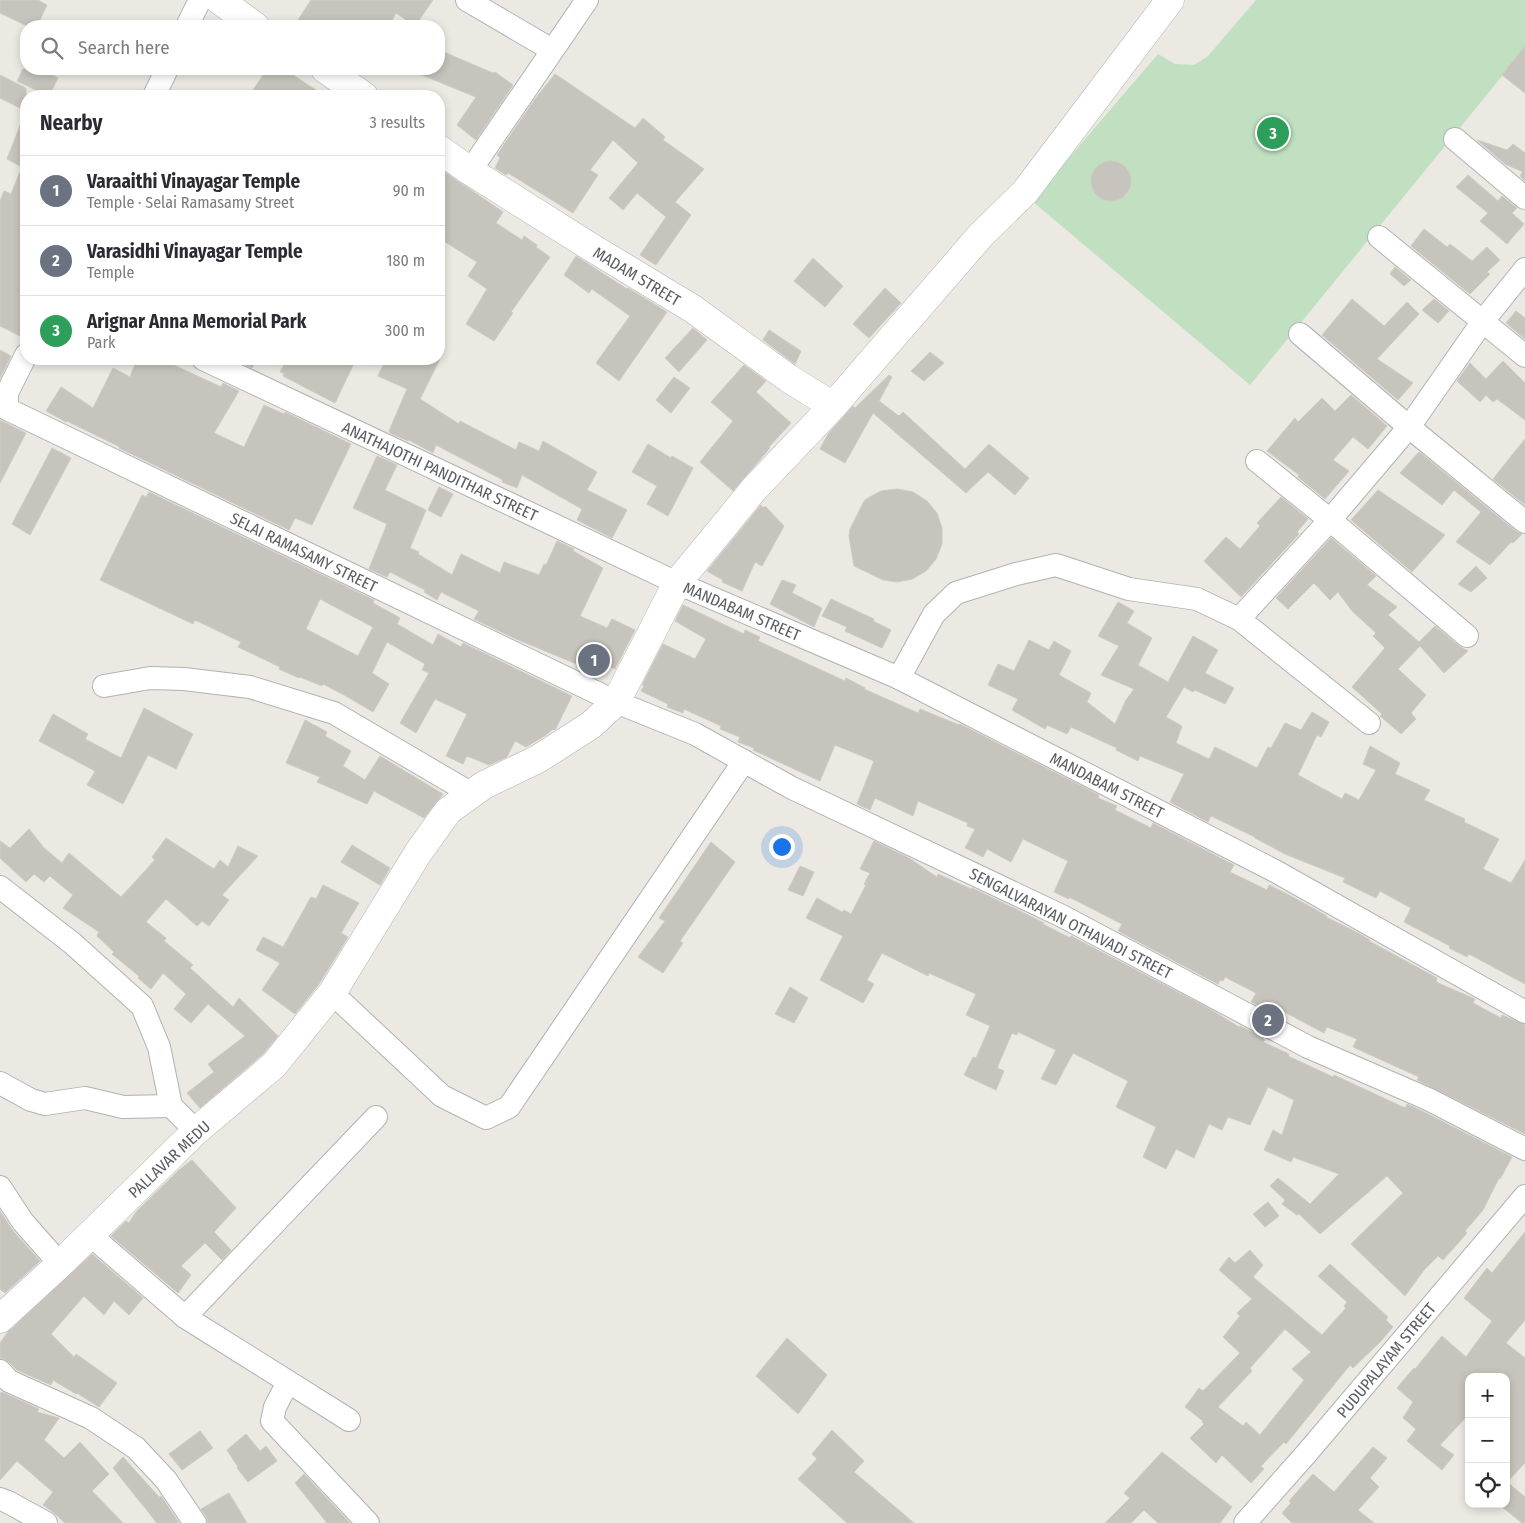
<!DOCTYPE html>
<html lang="en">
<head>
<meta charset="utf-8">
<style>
  body { margin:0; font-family:"Fira Sans Condensed",sans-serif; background:#f2f2f3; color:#2b2b33 }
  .controls { position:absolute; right:15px; bottom:15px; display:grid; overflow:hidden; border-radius:10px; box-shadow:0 2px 8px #0003 }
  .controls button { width:45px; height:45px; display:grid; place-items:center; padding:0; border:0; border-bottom:1px solid #e1e1e2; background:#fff; color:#2b2b33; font:25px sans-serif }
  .you { position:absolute; left:781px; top:846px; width:18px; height:18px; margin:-12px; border:4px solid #fff; border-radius:50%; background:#1a73e8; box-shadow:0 0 0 8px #1a73e833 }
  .badge { display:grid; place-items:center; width:32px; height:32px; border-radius:50%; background:#b45309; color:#fff; font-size:16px; font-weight:700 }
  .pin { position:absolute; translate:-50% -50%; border:2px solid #fff; box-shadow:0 1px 5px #0006 }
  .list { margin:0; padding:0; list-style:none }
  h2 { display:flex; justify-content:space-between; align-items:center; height:65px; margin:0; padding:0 20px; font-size:21px }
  h2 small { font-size:16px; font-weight:400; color:#7c7c81 }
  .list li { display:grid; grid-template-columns:32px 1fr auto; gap:15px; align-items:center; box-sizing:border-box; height:70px; padding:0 20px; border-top:1px solid #e1e1e2 }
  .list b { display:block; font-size:19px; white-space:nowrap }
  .list p { margin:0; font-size:16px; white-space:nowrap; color:#7c7c81 }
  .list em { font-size:16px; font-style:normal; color:#7c7c81 }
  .icon { flex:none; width:28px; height:28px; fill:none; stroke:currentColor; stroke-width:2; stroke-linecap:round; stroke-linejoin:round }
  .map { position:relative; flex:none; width:1525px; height:1523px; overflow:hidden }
  .search { position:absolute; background:#fff; box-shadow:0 2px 8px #0003; left:20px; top:20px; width:425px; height:55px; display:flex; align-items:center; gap:12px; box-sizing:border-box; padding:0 18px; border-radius:20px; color:#7c7c81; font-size:19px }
  .panel { position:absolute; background:#fff; box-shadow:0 2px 8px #0003; left:20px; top:90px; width:425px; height:275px; border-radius:20px }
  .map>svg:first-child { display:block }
  .green { fill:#c1e0c1 }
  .building { fill:#c7c4be; stroke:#cfcbc1; fill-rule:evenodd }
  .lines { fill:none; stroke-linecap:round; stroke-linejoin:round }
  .minor-casing { stroke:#afb2b6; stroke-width:24 }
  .tertiary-casing { stroke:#afb2b6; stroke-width:29 }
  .minor { stroke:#fff; stroke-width:22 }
  .tertiary { stroke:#fff; stroke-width:28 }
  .labels { text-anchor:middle; stroke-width:4; stroke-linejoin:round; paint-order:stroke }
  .street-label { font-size:16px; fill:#5a5d61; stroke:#fff }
</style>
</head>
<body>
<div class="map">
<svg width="1525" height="1523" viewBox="0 0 1525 1523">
  <rect width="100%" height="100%" fill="#ebe9e2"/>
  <!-- green -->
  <polygon class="green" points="1256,0 1525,0 1525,48 1250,385 1032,201 1158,54 1175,64 1194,65 1208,56"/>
  <!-- building -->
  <g class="building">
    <polygon points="0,0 38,0 47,5 37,26 27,26 0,13"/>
    <polygon points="311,0 433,0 415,26 396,13 389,26 294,26"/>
    <polygon points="1525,46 1525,93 1502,75"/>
    <polygon points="439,50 493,73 495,72 513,85 476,140 457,125 476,97 407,69 439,69"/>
    <polygon points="23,69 39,69 58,78 49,96 17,81"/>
    <polygon points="267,69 284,69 325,96 249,96"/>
    <polygon points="555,74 635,128 643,118 665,137 663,140 704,169 675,202 691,215 656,265 640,255 666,217 637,193 623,210 609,198 638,163 613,140 590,170 598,175 573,213 508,173 506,175 495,168 500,158 497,155 535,99"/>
    <polygon points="0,75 26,88 26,111 0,98"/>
    <polygon points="25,113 26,113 26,339 0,326 0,201 4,191 11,194 22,167 7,159"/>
    <polygon points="1477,140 1507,150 1513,144 1525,153 1525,181 1520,176 1523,172 1505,164"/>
    <circle cx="1111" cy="181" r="20"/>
    <polygon points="439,168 503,212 496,223 522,240 524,236 537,245 536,247 550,257 511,312 513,313 494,341 466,324 487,289 468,276 477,262 439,238"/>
    <polygon points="1468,175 1498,201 1502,196 1517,208 1512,213 1524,224 1507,244 1480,221 1488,213 1456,187"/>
    <polygon points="1424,229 1447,247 1450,244 1472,261 1487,247 1500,260 1487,272 1490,274 1470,294 1411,246"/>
    <polygon points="576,256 627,289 628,288 667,312 619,381 596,363 630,316 592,289 589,293 564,275"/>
    <polygon points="813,258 843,286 825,307 794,281"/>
    <polygon points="1395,267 1411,280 1404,286 1390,274"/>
    <polygon points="885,288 901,303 869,338 853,324"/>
    <polygon points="1352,299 1384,326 1407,302 1419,314 1377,359 1413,383 1398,400 1322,335"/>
    <polygon points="1434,299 1449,311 1438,323 1422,310"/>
    <polygon points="1516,311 1525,318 1525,339 1506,323"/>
    <polygon points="693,328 707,340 679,372 665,358"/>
    <polygon points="769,330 801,351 795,364 763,340"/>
    <polygon points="0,350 11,356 0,378"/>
    <polygon points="930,352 944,363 924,381 911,371"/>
    <polygon points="137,359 161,359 221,387 223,383 239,391 214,433 244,447 264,405 284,414 285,412 351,444 312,525 295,518 289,530 119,448 120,447 67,421 66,422 46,411 61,387 93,408 113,368 130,377"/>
    <polygon points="237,359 257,359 252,368 236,360"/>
    <polygon points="287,359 356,359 335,403 283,376 284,373 280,372"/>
    <polygon points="386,359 440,359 420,399 459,424 460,421 516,450 519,442 539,451 543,441 597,472 587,490 627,510 612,538 577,520 582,509 522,475 517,488 502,482 503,480 436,445 433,453 409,440 408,441 390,433 389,431 407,389 378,376"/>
    <polygon points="1503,361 1525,383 1525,420 1497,399 1493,402 1486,395 1480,402 1457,381 1470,363 1486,379"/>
    <polygon points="744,365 766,381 756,392 791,423 769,447 770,448 733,491 700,462 733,421 711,402"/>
    <polygon points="889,375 892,377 879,401 899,416 903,412 965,469 989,444 1029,478 1015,495 988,472 966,493 873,413 845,463 820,449 828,434 853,406 855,408"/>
    <polygon points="674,377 690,388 671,413 656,400"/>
    <polygon points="1351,395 1387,426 1368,449 1353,437 1333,460 1349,471 1325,499 1298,477 1299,475 1267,451 1295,418 1298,422 1322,398 1335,411"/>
    <polygon points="0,420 26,433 0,483"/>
    <polygon points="1525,439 1525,505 1493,479"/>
    <polygon points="648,444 671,458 672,456 693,468 668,516 647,504 657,486 632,472"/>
    <polygon points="52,448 71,458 30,535 12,524"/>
    <polygon points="1419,452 1517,532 1522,534 1513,543 1511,542 1490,565 1456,542 1481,512 1454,490 1442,505 1400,473"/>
    <polygon points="377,456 397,465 385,490 426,510 410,548 419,552 418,554 452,575 461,554 500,573 504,562 539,575 544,564 546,565 557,541 574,549 573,551 603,568 580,616 607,628 612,619 635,630 615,669 605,664 602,669 587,660 584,667 516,639 474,619 479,611 441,592 437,600 424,592 425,590 390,572 387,577 369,569 387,524 353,508"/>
    <polygon points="439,487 453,494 441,517 428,510"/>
    <polygon points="897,489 913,492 927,501 937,513 942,528 942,544 936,559 926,571 912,579 897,582 883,580 854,566 849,536 850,529 864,501 868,498 881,491"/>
    <polygon points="1378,490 1445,535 1412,572 1351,520"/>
    <path d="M149,492L374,600L373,603L400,618L397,624L433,645L438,634L461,647L463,643L572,696L555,730L553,729L546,735L526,747L515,741L507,757L489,765L467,756L463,764L446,756L467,714L435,699L416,733L400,723L429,673L422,670L425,664L387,642L372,673L389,684L373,712L346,696L323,684L322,686L300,677L299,678L279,669L280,667L238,647L241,642L195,620L193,624L100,580L142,495L146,497ZM320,599L373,627L358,656L306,629Z"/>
    <polygon points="1281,497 1308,519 1297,532 1299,534 1241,597 1204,561 1226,537 1240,549 1260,526 1257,523"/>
    <polygon points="761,505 763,508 765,506 784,526 762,566 755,562 742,591 722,582 723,580 707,571"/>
    <polygon points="1331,538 1376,576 1367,585 1397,607 1388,615 1419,642 1435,626 1459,646 1468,651 1444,673 1420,646 1398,669 1426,695 1411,713 1416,719 1401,734 1380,716 1382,714 1352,687 1385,648 1373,636 1376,633 1352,611 1338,592 1330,600 1314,583 1288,609 1276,598"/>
    <polygon points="1476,566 1487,578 1471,592 1458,584"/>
    <polygon points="782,580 796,585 792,593 822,608 814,627 770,604"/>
    <polygon points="831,599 874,619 873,621 891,630 882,648 845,631 847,627 822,616"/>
    <polygon points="1118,602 1134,611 1127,623 1152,638 1138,665 1168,682 1193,636 1218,650 1205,673 1234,688 1225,704 1195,690 1193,692 1184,687 1166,717 1182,726 1176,743 1209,759 1215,747 1257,768 1268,747 1271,748 1285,723 1301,730 1312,712 1329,722 1321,737 1317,735 1298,775 1342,799 1345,793 1359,800 1376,770 1363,764 1370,746 1400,763 1395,774 1430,790 1424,800 1465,819 1464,822 1499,839 1483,869 1511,883 1525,860 1525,984 1469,954 1467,957 1449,948 1450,946 1404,922 1411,908 1380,891 1376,898 1343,882 1345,878 1285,854 1255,838 1255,837 1211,816 1208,822 1170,802 1184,774 1140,756 1138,761 1116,750 1117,748 1071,727 1067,734 1047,725 1045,729 1012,710 1018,699 988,685 998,664 1014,671 1029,640 1049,650 1054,641 1071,651 1059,675 1091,693 1087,702 1115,724 1126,700 1134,689 1101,675 1119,646 1098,636"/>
    <polygon points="683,605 744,634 745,630 760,637 758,641 845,681 846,678 865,688 864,689 918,713 920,709 959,725 960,724 1099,795 1098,798 1117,806 1115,810 1151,828 1153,823 1234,865 1230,872 1267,890 1269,885 1291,896 1327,916 1326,917 1360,934 1370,940 1369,941 1437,978 1436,982 1475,999 1473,1003 1501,1018 1502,1015 1525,1025 1525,1134 1417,1080 1419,1077 1353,1047 1357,1039 1327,1027 1324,1033 1277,1008 1274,1014 1251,1002 1256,993 1225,977 1223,981 1220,980 1218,984 1118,931 1122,924 1069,897 1069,899 1054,892 1068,861 1023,839 1011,862 987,849 983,857 965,848 975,829 967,826 968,823 918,801 913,816 875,798 870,810 857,804 874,761 835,745 820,781 753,750 754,748 738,742 740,737 720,729 721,726 684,709 683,713 667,707 668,704 641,691 644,686 642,685 663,644 695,659 706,639 675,621"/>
    <polygon points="144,708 193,734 176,769 148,755 123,804 87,785 95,771 39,741 53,714 88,734 85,739 121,758"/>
    <polygon points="305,720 327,732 325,736 351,751 343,766 365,780 380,756 443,794 424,818 374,791 367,804 317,782 320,777 286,763"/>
    <polygon points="29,829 44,848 62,863 69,853 121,897 155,860 152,857 166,838 214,869 220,860 228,867 238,846 258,856 222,895 229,900 209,926 202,921 197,926 166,899 146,922 166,938 164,941 193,965 190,968 233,1007 239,998 278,1036 263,1054 200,1108 187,1093 214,1072 208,1064 245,1036 208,1004 191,1023 174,1009 186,994 163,973 151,989 138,978 139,976 112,954 114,952 97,936 99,932 63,908 73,895 50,876 44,882 34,874 26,882 0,858 0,841 10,848"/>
    <polygon points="874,841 909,858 937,877 938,874 971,889 972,888 1020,911 1044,923 1043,924 1070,938 1071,936 1208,1008 1239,1027 1240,1026 1262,1037 1265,1040 1263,1042 1289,1054 1288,1056 1333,1077 1334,1075 1405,1108 1407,1104 1422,1111 1512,1157 1500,1179 1499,1178 1483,1210 1465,1231 1467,1233 1443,1260 1438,1256 1424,1270 1405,1296 1351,1244 1403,1193 1387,1176 1320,1234 1299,1214 1297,1215 1282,1204 1285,1200 1270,1186 1278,1178 1310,1204 1339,1174 1293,1157 1291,1162 1264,1150 1273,1130 1282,1135 1294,1100 1268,1087 1250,1125 1228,1117 1222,1130 1209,1124 1194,1158 1176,1149 1166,1169 1143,1157 1156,1127 1116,1107 1128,1081 1073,1053 1056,1085 1041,1079 1056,1050 1018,1032 1017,1035 1012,1033 997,1068 1004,1071 996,1090 964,1075 973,1057 976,1058 990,1026 966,1015 976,994 929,973 928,976 882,953 867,980 874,984 863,1003 820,980 843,936 806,918 817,898 842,912 844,910 851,914 866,885 864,884 870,873 860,869"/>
    <polygon points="711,842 735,862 680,941 683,943 663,973 638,957 665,921 659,918"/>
    <polygon points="352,845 390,868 380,885 341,862"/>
    <polygon points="800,866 814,872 803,896 788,890"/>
    <polygon points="323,885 359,903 341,933 348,937 319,984 295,1014 262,990 280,963 256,950 263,937 283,947 311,897 316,899"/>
    <polygon points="790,987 808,998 794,1023 775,1014"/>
    <polygon points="192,1160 236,1208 214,1232 231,1250 222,1260 205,1243 181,1266 191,1275 178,1293 111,1236 126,1221 129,1223 136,1212 179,1170"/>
    <polygon points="1268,1202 1279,1216 1265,1227 1253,1214"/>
    <polygon points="0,1211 13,1231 40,1261 5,1293 0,1289"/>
    <polygon points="1525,1232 1525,1320 1506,1343 1525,1358 1525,1463 1507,1482 1525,1497 1525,1523 1522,1523 1501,1506 1506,1504 1506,1377 1469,1377 1469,1414 1440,1445 1454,1455 1442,1470 1407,1441 1416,1429 1403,1418 1413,1402 1397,1388 1414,1368 1415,1369 1442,1336 1466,1357 1492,1321 1464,1298 1487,1268 1492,1273"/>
    <path d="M1250,1250L1263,1265L1253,1277L1322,1335L1346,1308L1344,1306L1347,1302L1318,1276L1330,1264L1388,1317L1386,1320L1393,1327L1380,1342L1353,1368L1350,1365L1286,1444L1284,1442L1261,1466L1264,1469L1251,1483L1222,1455L1216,1463L1190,1438L1204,1424L1202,1422L1203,1421L1185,1407L1199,1388L1203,1391L1240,1353L1223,1337L1240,1316L1237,1313L1252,1299L1219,1270L1229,1257L1235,1263ZM1285,1329L1311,1352L1292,1369L1304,1380L1260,1435L1246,1422L1243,1426L1218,1407L1252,1371L1250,1368Z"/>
    <polygon points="92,1254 143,1298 129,1315 114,1301 104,1315 84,1296 51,1334 74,1357 76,1354 117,1383 99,1407 77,1393 76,1394 53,1380 51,1385 17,1370 9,1362 4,1359 0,1358 0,1343 8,1332"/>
    <polygon points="787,1338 827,1375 798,1414 756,1376"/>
    <polygon points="2,1392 39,1409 37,1412 59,1418 44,1440 64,1458 80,1442 109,1474 92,1491 123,1523 65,1523 53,1512 43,1505 53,1492 17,1461 0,1480 0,1393"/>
    <polygon points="832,1430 864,1461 854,1472 914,1523 847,1523 798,1479 817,1459 812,1454"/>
    <polygon points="200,1431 213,1448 182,1470 169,1454"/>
    <polygon points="246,1434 260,1451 266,1446 277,1461 248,1482 237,1468 238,1467 227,1450"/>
    <polygon points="1373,1447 1387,1458 1370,1478 1379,1487 1358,1510 1374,1523 1292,1523 1282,1513 1291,1503 1289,1501 1313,1474 1334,1492"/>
    <polygon points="1162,1452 1232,1507 1220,1523 1158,1523 1144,1510 1131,1523 1105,1523 1130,1498 1124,1493"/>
    <polygon points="123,1457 159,1497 161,1496 179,1523 157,1523 113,1468"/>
    <polygon points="304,1474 350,1523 327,1523 295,1483"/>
    <polygon points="229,1493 247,1523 208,1523 206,1516 201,1509"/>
  </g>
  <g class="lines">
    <defs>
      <g id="minor">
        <polyline points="467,0 552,50"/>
        <polyline points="187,26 200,0"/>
        <polyline points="154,96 167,69"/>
        <polyline points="1455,139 1525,198"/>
        <polyline points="470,171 587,0"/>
        <polyline points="1379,237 1525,356"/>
        <polyline points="1300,334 1409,427 1525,522"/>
        <polyline points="26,355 7,393 7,409 616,702 695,734 792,788 1062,916 1308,1047 1428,1099 1525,1149"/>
        <polyline points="203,359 677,583 899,678 1275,871 1525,1012"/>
        <polyline points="1257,461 1330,520 1467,636"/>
        <polyline points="1239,619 1330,520 1409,427 1483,321 1525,269"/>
        <polyline points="899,678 934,614 956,593 1016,574 1056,565 1129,589 1197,599 1239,619 1369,723"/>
        <polyline points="104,686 150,678 184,679 250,687 334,713 472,794"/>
        <polyline points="0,887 72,943 142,1006 159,1047 171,1106 196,1131"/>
        <polyline points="332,993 442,1096 486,1118 509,1107 744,761"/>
        <polyline points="0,1083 31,1100 45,1104 85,1098 123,1107 171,1106"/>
        <polyline points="0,1187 23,1222 60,1264"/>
        <polyline points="89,1234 185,1317 376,1117"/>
        <polyline points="185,1317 349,1420"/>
        <polyline points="0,1371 9,1381 91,1418 136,1448 166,1480 195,1523"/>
        <polyline points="288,1382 275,1407 272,1421 368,1523"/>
        <polyline points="0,1499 8,1502 46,1523"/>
        <polyline points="1245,1523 1306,1454 1525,1196"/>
      </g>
      <g id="tertiary">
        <polyline points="219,0 255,26"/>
        <polyline points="325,69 364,96"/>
        <polyline points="439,149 470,171 594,249 693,309 788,378 833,406"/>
        <polyline points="0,1319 60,1264 196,1131 274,1065 332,993 418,853 448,811 484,785 538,759 591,725 616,702 677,583 755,488 833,406 981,235 1025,192 1170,0"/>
      </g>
    </defs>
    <!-- minor casing -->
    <use href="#minor" class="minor-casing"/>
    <!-- tertiary casing -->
    <use href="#tertiary" class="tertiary-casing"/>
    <!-- minor -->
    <use href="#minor" class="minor"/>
    <!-- tertiary -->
    <use href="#tertiary" class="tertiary"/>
  </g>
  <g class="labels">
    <!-- street labels -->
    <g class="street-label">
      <text transform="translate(637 276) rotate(31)" y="6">MADAM STREET</text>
      <text transform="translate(440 471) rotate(25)" y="6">ANATHAJOTHI PANDITHAR STREET</text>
      <text transform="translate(304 552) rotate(26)" y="6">SELAI RAMASAMY STREET</text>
      <text transform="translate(742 611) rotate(23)" y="6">MANDABAM STREET</text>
      <text transform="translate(1107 785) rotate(27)" y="6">MANDABAM STREET</text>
      <text transform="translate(1071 923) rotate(27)" y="6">SENGALVARAYAN OTHAVADI STREET</text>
      <text transform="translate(169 1159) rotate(-43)" y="6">PALLAVAR MEDU</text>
      <text transform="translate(1386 1360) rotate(-50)" y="6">PUDUPALAYAM STREET</text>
    </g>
  </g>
</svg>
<div class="controls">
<button>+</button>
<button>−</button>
<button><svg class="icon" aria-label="locate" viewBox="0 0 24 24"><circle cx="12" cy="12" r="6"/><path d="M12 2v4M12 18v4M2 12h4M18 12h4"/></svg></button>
</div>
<div class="you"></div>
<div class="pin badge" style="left:594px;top:660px;background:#6b7280">1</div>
<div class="pin badge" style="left:1268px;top:1020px;background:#6b7280">2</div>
<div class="pin badge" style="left:1273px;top:133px;background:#2e9e5b">3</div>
<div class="search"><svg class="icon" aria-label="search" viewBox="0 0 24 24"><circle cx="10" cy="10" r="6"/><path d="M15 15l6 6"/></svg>Search here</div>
<section class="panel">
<h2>Nearby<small>3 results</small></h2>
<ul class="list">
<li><span class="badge" style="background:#6b7280">1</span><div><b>Varaaithi Vinayagar Temple</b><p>Temple · Selai Ramasamy Street</p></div><em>90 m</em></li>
<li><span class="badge" style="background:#6b7280">2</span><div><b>Varasidhi Vinayagar Temple</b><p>Temple</p></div><em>180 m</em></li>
<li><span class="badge" style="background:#2e9e5b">3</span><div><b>Arignar Anna Memorial Park</b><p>Park</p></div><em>300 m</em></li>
</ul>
</section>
</div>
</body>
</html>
